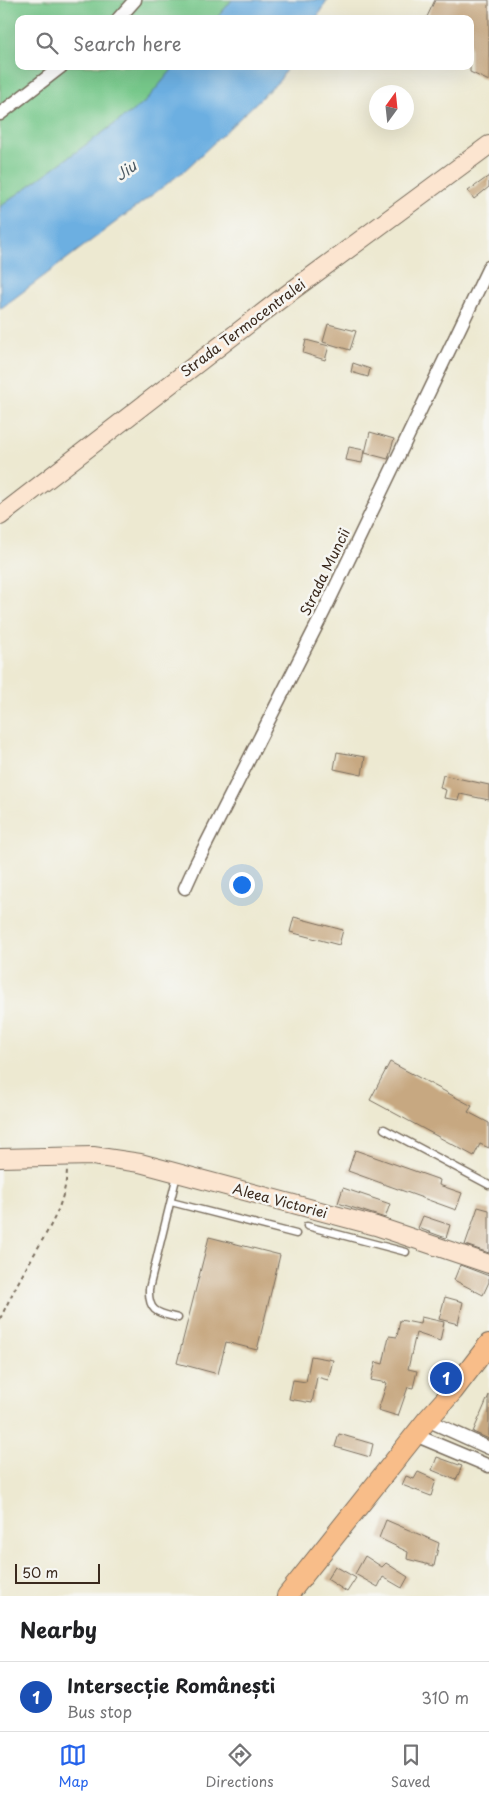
<!DOCTYPE html>
<html lang="en">
<head>
<meta charset="utf-8">
<style>
  body { margin:0; font-family:"Playpen Sans",sans-serif; background:#f2f2f2; color:#202124 }
  .compass { position:absolute; left:369px; top:85px; width:45px; height:45px; border-radius:50%; background:#fff; box-shadow:0 5px 20px #0002; rotate:15deg }
  .scale { position:absolute; left:15px; bottom:12px; width:85px; box-sizing:border-box; padding-left:5px; border:2px solid #3b2a1e; border-top:0; font-size:14px; line-height:18px; white-space:nowrap; color:#3b2a1e; -webkit-text-stroke:4px #f6f6f2; paint-order:stroke }
  .you { position:absolute; left:241px; top:884px; width:18px; height:18px; margin:-12px; border:4px solid #fff; border-radius:50%; background:#1a73e8; box-shadow:0 0 0 8px #1a73e833 }
  .badge { display:grid; place-items:center; width:32px; height:32px; border-radius:50%; background:#2563eb; color:#fff; font-size:16px; font-weight:700 }
  .pin { position:absolute; translate:-50% -50%; border:2px solid #fff; box-shadow:0 1px 5px #0006 }
  .list { margin:0; padding:0; list-style:none }
  h2 { display:flex; justify-content:space-between; align-items:center; height:65px; margin:0; padding:0 20px; font-size:21px }
  h2 small { font-size:16px; font-weight:400; color:#757577 }
  .list li { display:grid; grid-template-columns:32px 1fr auto; gap:15px; align-items:center; box-sizing:border-box; height:70px; padding:0 20px; border-top:1px solid #e0e0e0 }
  .list b { display:block; font-size:19px; white-space:nowrap }
  .list p { margin:0; font-size:16px; white-space:nowrap; color:#757577 }
  .list em { font-size:16px; font-style:normal; color:#757577 }
  .icon { flex:none; width:28px; height:28px; fill:none; stroke:currentColor; stroke-width:2; stroke-linecap:round; stroke-linejoin:round }
  .map { position:relative; flex:none; width:489px; height:1596px; overflow:hidden }
  .search { position:absolute; background:#fff; box-shadow:0 5px 20px #0002; left:15px; right:15px; top:15px; height:55px; display:flex; align-items:center; gap:12px; box-sizing:border-box; padding:0 18px; border-radius:10px; color:#757577; font-size:19px }
  .sheet { height:135px; background:#fff }
  nav { display:flex; justify-content:space-around; align-items:center; box-sizing:border-box; height:70px; border-top:1px solid #e0e0e0; background:#fff; font-size:14px; color:#757577 }
  nav a { display:grid; justify-items:center; gap:2px }
  nav .on { color:#2563eb }
  .map>svg:first-child { display:block }
  .green { fill:#76c88a; stroke:#587954 }
  .water { fill:#6cafe1; stroke:#546c80 }
  .building { fill:#c7a881 }
  .lines { fill:none; stroke-linecap:round; stroke-linejoin:round }
  .lane-casing { stroke:#796d5d; stroke-width:9 }
  .street-casing { stroke:#796d5d; stroke-width:15 }
  .secondary-casing { stroke:#796d5d; stroke-width:20 }
  .primary-casing { stroke:#796d5d; stroke-width:22 }
  .path { stroke:#796d5d; stroke-width:2; stroke-dasharray:4 4; stroke-linecap:butt }
  .lane { stroke:#fff; stroke-width:6 }
  .street { stroke:#fff; stroke-width:12 }
  .secondary { stroke:#fce5d0; stroke-width:18 }
  .primary { stroke:#f8bd89; stroke-width:20 }
  .labels { text-anchor:middle; stroke-width:5; stroke-linejoin:round; paint-order:stroke }
  .street-label { font-size:14px; fill:#3b2a1e; stroke:#f6f6f2 }
  .water-label { font-size:15px; font-style:italic; fill:#4c5962; stroke:#f6f6f2 }
</style>
</head>
<body>
<div class="map">
<svg width="489" height="1596" viewBox="0 0 489 1596">
  <rect width="100%" height="100%" fill="#f6f6f2"/>
  <filter id="ink" filterUnits="userSpaceOnUse"><feTurbulence type="fractalNoise" baseFrequency=".02" numOctaves="2"/><feDisplacementMap in="SourceGraphic" scale="10" xChannelSelector="R" yChannelSelector="G"/><feConvolveMatrix kernelMatrix="1 2 1 2 8 2 1 2 1" color-interpolation-filters="sRGB"/></filter>
  <filter id="wash" filterUnits="userSpaceOnUse"><feTurbulence type="fractalNoise" baseFrequency=".0096" numOctaves="4" result="noise"/><feDisplacementMap in="SourceGraphic" scale="20" xChannelSelector="R" yChannelSelector="G"/><feGaussianBlur stdDeviation="1.12" result="paint"/><feColorMatrix in="noise" values="0 0 0 0 0 0 0 0 0 0 0 0 0 0 0 0 0 1.4 0 .05"/><feComposite in="paint" operator="in"/></filter>
  <g filter="url(#wash)">
    <rect width="100%" height="100%" fill="#ede9d1"/>
    <!-- green -->
    <polygon class="green" points="0,0 232,0 216,19 19,19 19,66 175,66 145,102 0,207"/>
    <!-- water -->
    <g class="water">
      <polygon points="232,0 327,0 316,19 216,19"/>
      <polygon points="175,66 288,66 280,80 184,171 0,309 0,207 145,102"/>
    </g>
    <g id="blocks">
      <!-- building -->
      <g class="building">
        <polygon points="435,0 489,0 489,81 470,72 470,19 426,19"/>
        <polygon points="489,176 489,187 474,199 468,191"/>
        <polygon points="328,324 356,331 350,350 323,342"/>
        <polygon points="306,340 329,346 325,360 303,353"/>
        <polygon points="353,363 370,369 368,377 351,372"/>
        <polygon points="370,432 394,439 388,459 365,453"/>
        <polygon points="349,447 364,450 362,463 346,460"/>
        <polygon points="337,752 365,757 362,775 334,769"/>
        <polygon points="443,775 489,785 489,800 460,794 458,800 444,798 446,790 440,788"/>
        <polygon points="294,917 343,930 339,945 290,932"/>
        <polygon points="390,1062 472,1106 468,1112 489,1123 489,1148 480,1144 474,1156 370,1100"/>
        <polygon points="355,1150 440,1180 439,1185 462,1193 456,1210 348,1171"/>
        <polygon points="343,1188 390,1204 385,1218 338,1203"/>
        <polygon points="478,1207 489,1210 489,1253 465,1245"/>
        <polygon points="423,1216 450,1225 446,1238 418,1228"/>
        <polygon points="209,1237 280,1255 257,1350 226,1342 218,1374 177,1363"/>
        <polygon points="460,1265 489,1276 489,1282 483,1295 454,1280"/>
        <polygon points="445,1297 463,1302 458,1324 439,1319"/>
        <polygon points="421,1317 444,1322 440,1341 416,1333 408,1369 417,1371 413,1388 408,1387 398,1416 378,1410 387,1383 371,1380 376,1362 383,1364 389,1336 397,1337 400,1320 420,1324"/>
        <polygon points="311,1356 333,1360 328,1380 317,1377 312,1403 289,1399 293,1380 306,1382"/>
        <polygon points="489,1395 489,1439 473,1432"/>
        <polygon points="339,1434 373,1444 370,1457 335,1447"/>
        <polygon points="437,1457 462,1466 456,1480 432,1470"/>
        <polygon points="418,1472 436,1480 431,1496 402,1485 406,1476 414,1479"/>
        <polygon points="386,1520 439,1543 434,1566 407,1559 408,1552 379,1538"/>
        <polygon points="365,1556 382,1567 386,1563 408,1577 402,1588 383,1577 378,1587 355,1574"/>
        <polygon points="335,1566 356,1578 347,1592 327,1579"/>
      </g>
    </g>
  </g>
  <g filter="url(#ink)">
    <use href="#blocks" fill-opacity="0" stroke="#796d5d" stroke-width="1"/>
    <g class="lines">
      <defs>
        <g id="lane">
          <polyline points="384,1129 489,1185"/>
          <path d="M177,1175L149,1289C148,1313 159,1313 178,1318"/>
          <polyline points="171,1202 296,1234"/>
          <polyline points="307,1226 406,1252"/>
        </g>
        <g id="street">
          <polyline points="118,19 135,0"/>
          <polyline points="0,114 62,66"/>
          <polyline points="185,888 195,866 324,611 489,267"/>
          <polyline points="427,1420 489,1448"/>
          <polyline points="415,1435 489,1466"/>
        </g>
        <g id="secondary">
          <polyline points="0,516 278,301 489,145"/>
          <polyline points="0,1158 93,1156 140,1163 376,1226 489,1264"/>
        </g>
        <polyline id="primary" points="287,1596 427,1420 453,1391 489,1344"/>
      </defs>
      <!-- lane casing -->
      <use href="#lane" class="lane-casing"/>
      <!-- street casing -->
      <use href="#street" class="street-casing"/>
      <!-- secondary casing -->
      <use href="#secondary" class="secondary-casing"/>
      <!-- primary casing -->
      <use href="#primary" class="primary-casing"/>
      <!-- path -->
      <path class="path" d="M0,1319C10,1298 20,1278 32,1258C49,1228 65,1206 67,1170"/>
      <!-- lane -->
      <use href="#lane" class="lane"/>
      <!-- street -->
      <use href="#street" class="street"/>
      <!-- secondary -->
      <use href="#secondary" class="secondary"/>
      <!-- primary -->
      <use href="#primary" class="primary"/>
    </g>
  </g>
  <g class="labels">
    <!-- street labels -->
    <g class="street-label">
      <text transform="translate(243 328) rotate(-37)" y="5">Strada Termocentralei</text>
      <text transform="translate(325 572) rotate(-64)" y="5">Strada Muncii</text>
      <text transform="translate(280 1201) rotate(15)" y="5">Aleea Victoriei</text>
    </g>
    <!-- water labels -->
    <g class="water-label">
      <text transform="translate(126 171) rotate(-36)" y="5">Jiu</text>
    </g>
  </g>
</svg>
<svg class="compass" viewBox="-18 -18 36 36"><path d="M0-13l5 13h-10z" fill="#e53935"/><path d="M0 13l5-13h-10z" fill="#757577"/></svg>
<div class="scale">50 m</div>
<div class="you"></div>
<div class="pin badge" style="left:446px;top:1378px;background:#1a4fb4">1</div>
<div class="search"><svg class="icon" aria-label="search" viewBox="0 0 24 24"><circle cx="10" cy="10" r="6"/><path d="M15 15l6 6"/></svg>Search here</div>
</div>
<section class="sheet">
<h2>Nearby<small></small></h2>
<ul class="list">
<li><span class="badge" style="background:#1a4fb4">1</span><div><b>Intersecție Românești</b><p>Bus stop</p></div><em>310 m</em></li>
</ul>
</section>
<nav>
<a class="on"><svg class="icon" aria-label="map" viewBox="0 0 24 24"><path d="M3 6l6-2 6 2 6-2v14l-6 2-6-2-6 2zM9 4v14M15 6v14"/></svg>Map</a>
<a><svg class="icon" aria-label="directions" viewBox="0 0 24 24"><path d="M12 3l9 9-9 9-9-9zM9 14v-3h6M13 9l2 2-2 2"/></svg>Directions</a>
<a><svg class="icon" aria-label="saved" viewBox="0 0 24 24"><path d="M7 4h10v16l-5-4-5 4z"/></svg>Saved</a>
</nav>
</body>
</html>
